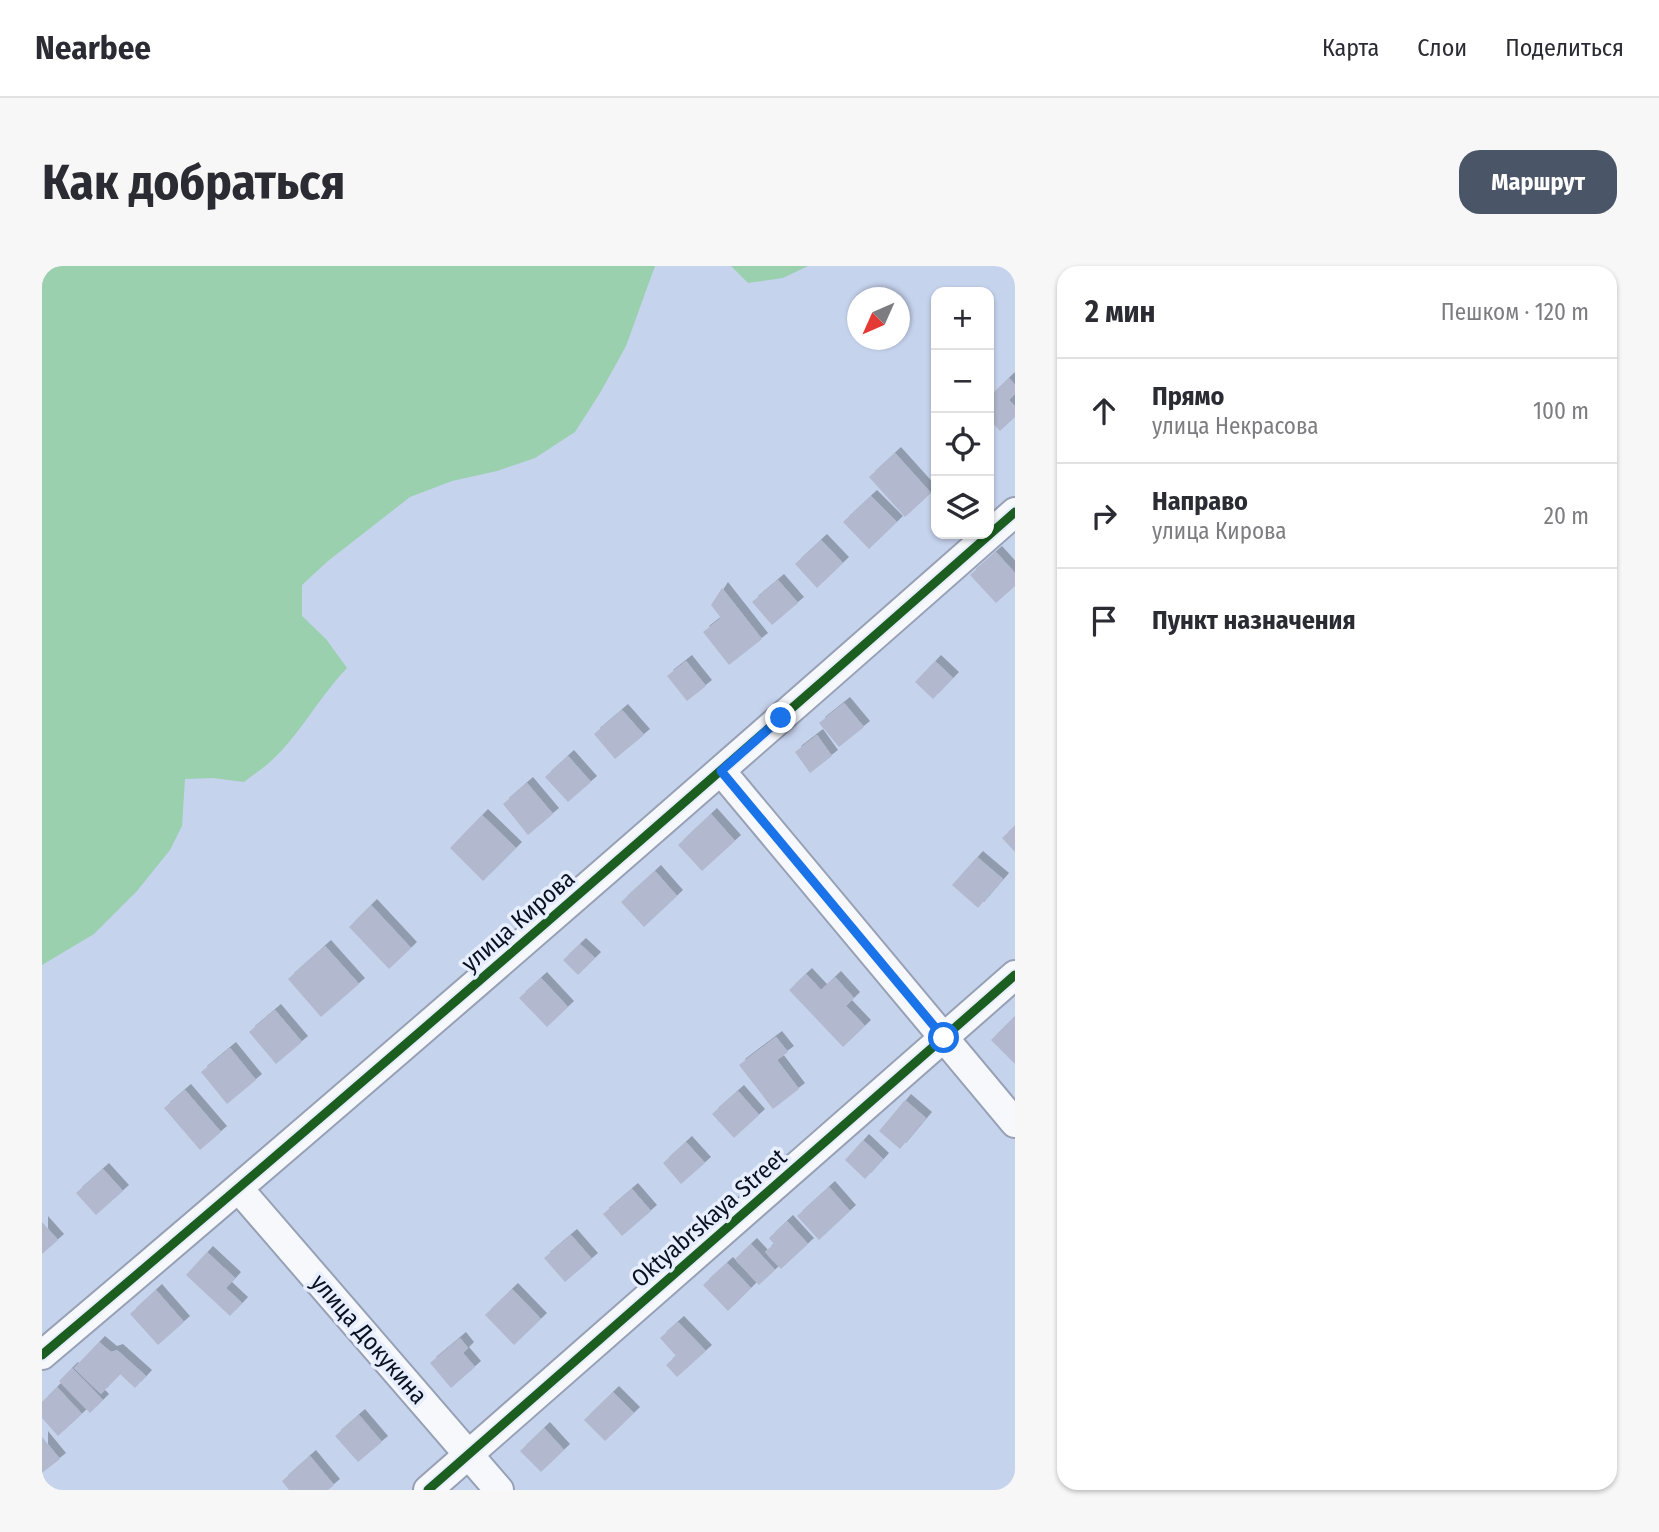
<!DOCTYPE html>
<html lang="ru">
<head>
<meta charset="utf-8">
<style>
  body { margin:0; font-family:"Fira Sans Condensed",sans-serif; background:#f7f7f7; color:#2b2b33 }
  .controls { position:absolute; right:21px; top:21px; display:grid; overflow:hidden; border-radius:14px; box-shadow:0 2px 5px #0004 }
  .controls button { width:63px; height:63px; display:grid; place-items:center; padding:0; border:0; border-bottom:2px solid #e1e1e2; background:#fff; color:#2b2b33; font:35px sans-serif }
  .compass { position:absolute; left:805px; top:21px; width:63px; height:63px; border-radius:50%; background:#fff; box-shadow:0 2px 5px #0004; rotate:225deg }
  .stop { position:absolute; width:21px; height:21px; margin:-16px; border:5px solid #1a73e8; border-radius:50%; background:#fff }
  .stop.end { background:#1a73e8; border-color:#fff; box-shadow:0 2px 7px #0008 }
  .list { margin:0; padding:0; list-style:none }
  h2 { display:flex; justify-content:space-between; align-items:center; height:91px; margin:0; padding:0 28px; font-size:30px }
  h2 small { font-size:23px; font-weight:400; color:#7c7c81 }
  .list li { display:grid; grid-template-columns:46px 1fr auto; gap:21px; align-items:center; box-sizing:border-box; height:105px; padding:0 28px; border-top:2px solid #e1e1e2 }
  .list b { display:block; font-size:26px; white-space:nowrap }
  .list p { margin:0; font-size:23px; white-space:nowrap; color:#7c7c81 }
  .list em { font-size:23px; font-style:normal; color:#7c7c81 }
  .icon { flex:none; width:38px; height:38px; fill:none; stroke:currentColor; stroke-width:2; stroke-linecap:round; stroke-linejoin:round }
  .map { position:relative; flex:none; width:973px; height:1224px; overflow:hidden; border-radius:21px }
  header { display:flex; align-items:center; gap:42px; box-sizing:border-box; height:98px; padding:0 35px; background:#fff; border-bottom:2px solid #e1e1e2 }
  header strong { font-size:33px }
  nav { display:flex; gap:38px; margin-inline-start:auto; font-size:24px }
  .intro { display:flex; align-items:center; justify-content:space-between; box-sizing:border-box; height:168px; padding:0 42px }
  h1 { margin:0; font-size:49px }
  .button { padding:18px 32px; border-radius:21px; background:#4b5568; color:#fff; font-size:24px; font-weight:700 }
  main { display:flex; gap:42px; padding:0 42px }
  aside { flex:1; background:#fff; border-radius:21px; box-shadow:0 2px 5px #0004 }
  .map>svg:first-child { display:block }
  .green { fill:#9ad0ad }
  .building { fill:#b2b8cd; filter:url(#shadow) }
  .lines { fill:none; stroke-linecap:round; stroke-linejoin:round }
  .street-casing { stroke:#97a1b5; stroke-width:32 }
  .street { stroke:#f6f8fc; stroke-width:28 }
  .cycleway-casing { stroke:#e7eefd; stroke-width:13 }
  .cycleway { stroke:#1b5e20; stroke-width:9 }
  .route { stroke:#1a73e8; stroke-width:9 }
  .labels { text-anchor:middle; stroke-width:7; stroke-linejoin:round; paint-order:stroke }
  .street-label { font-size:24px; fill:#091121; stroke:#e7eefd }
</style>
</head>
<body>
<header>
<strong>Nearbee</strong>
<nav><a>Карта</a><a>Слои</a><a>Поделиться</a></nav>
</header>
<div class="intro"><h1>Как добраться</h1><a class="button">Маршрут</a></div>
<main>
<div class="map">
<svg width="973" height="1224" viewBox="0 0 973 1224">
  <defs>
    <filter id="shadow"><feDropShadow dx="6" dy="-6" stdDeviation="0" flood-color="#0004"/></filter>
  </defs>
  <rect width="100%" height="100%" fill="#c6d3ed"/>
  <!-- green -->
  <g class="green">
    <path d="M0,0H613L584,80L558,127L533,166L493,192L455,205L410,215L368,231L286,295L260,319V350L284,373L305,402C277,431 258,469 228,496C220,503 210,510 202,516L171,512L143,513L140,560L128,584L95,625L52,668L0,699Z"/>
    <polygon points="689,0 766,0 741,12 706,17"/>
  </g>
  <!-- building -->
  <g class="building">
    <polygon points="967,112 973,119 973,128 967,134 973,140 973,151 958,165 947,153 947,131"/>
    <polygon points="853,187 889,227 863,251 827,211"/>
    <polygon points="829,230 855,256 827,283 801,256"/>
    <polygon points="779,274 801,297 775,322 753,298"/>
    <polygon points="954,286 973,307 973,320 954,337 928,309"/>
    <polygon points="736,314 756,337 730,359 710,336"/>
    <polygon points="680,322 720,373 687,399 661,366 679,352 669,339"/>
    <polygon points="644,395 664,420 645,435 625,410"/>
    <polygon points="893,395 911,412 891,433 873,416"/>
    <polygon points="802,437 822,461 797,481 777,457"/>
    <polygon points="580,444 602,469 573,493 552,468"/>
    <polygon points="775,469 790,490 768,507 753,486"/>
    <polygon points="526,490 549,516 526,536 503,511"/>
    <polygon points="485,517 511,548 486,569 461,538"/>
    <polygon points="669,548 693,575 660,605 636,579"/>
    <polygon points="440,549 474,582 441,615 408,582"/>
    <polygon points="973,560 973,586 960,572"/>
    <polygon points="935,591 961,613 936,642 910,619"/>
    <polygon points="613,605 635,630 602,661 579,636"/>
    <polygon points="329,639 369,682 347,703 307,661"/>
    <polygon points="538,678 553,692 536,709 521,694"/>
    <polygon points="283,680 317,718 279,751 246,713"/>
    <polygon points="764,708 779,724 793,711 812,732 804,740 823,760 801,781 747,724"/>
    <polygon points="499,712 526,741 505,761 477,732"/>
    <polygon points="233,744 260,776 234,798 207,766"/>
    <polygon points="973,750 973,798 949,774"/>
    <polygon points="734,771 746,786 735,794 757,823 731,843 697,799"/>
    <polygon points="188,782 214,814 185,838 159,806"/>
    <polygon points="143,824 179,866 158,884 122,842"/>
    <polygon points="696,825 717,849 692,872 670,848"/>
    <polygon points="863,834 884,852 858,883 837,865"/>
    <polygon points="821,874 841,893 823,913 803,894"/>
    <polygon points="644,876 663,897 639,918 621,897"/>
    <polygon points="61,903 81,925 54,949 34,927"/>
    <polygon points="787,921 808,945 777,974 755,950"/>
    <polygon points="590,923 609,945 580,970 561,948"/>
    <polygon points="745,955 766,978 739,1003 723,986 732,978 727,972"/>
    <polygon points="0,956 16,974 0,988"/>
    <polygon points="529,969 550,993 523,1016 502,992"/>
    <polygon points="709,978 733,1004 717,1019 693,993"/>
    <polygon points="165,986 193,1012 184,1022 200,1037 188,1050 144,1009"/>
    <polygon points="685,997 709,1022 686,1045 661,1019"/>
    <polygon points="470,1023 499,1053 472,1079 443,1049"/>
    <polygon points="114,1024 142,1056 116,1079 88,1048"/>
    <polygon points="636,1056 664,1085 635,1111 624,1099 634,1090 618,1072"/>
    <polygon points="418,1072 426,1082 421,1087 433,1101 409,1122 388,1097"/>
    <polygon points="57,1076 69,1086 75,1084 104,1110 93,1122 78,1108 59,1128 32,1102"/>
    <polygon points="30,1102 61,1134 48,1147 17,1115"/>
    <polygon points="15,1121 40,1148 16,1170 0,1152 0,1136"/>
    <polygon points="571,1126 592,1147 563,1175 542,1154"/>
    <polygon points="317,1149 340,1176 316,1196 293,1170"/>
    <polygon points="502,1162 522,1184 499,1206 478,1185"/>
    <polygon points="0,1171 18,1193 0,1207"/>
    <polygon points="268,1190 292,1219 286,1224 247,1224 240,1215"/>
  </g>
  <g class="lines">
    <defs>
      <g id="street">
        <polyline points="679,505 973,857"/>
        <polyline points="197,923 457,1224"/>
        <path d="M0,1089C328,812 651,530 973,246"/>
        <polyline points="386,1224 973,709"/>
      </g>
    </defs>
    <!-- street casing -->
    <use href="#street" class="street-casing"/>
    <!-- street -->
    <use href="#street" class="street"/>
    <defs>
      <g id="cycleway">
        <path d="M0,1089C328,812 651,530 973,246"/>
        <polyline points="386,1224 973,709"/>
      </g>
    </defs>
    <!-- cycleway casing -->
    <use href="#cycleway" class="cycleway-casing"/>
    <!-- cycleway -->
    <use href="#cycleway" class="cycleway"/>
  </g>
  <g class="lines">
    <!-- route -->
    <polyline class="route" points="739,452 679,505 902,772"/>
  </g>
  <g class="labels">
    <!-- street labels -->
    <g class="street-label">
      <text transform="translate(476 655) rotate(-41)" y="8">улица Кирова</text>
      <text transform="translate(667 952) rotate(-41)" y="8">Oktyabrskaya Street</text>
      <text transform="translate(327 1073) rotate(49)" y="8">улица Докукина</text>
    </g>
  </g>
</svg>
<div class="controls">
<button>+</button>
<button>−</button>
<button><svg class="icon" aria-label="locate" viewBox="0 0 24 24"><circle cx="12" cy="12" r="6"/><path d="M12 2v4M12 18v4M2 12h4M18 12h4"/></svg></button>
<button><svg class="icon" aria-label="layers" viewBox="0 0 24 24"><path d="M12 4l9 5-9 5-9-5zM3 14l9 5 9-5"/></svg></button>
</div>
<svg class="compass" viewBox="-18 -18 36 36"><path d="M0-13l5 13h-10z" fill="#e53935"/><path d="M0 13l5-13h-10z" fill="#7c7c81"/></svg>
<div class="stop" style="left:902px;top:772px"></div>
<div class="stop end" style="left:739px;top:452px"></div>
</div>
<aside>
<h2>2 мин<small>Пешком · 120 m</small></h2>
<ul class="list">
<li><svg class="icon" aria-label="ahead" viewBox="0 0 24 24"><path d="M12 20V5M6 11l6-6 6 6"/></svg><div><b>Прямо</b><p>улица Некрасова</p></div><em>100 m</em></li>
<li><svg class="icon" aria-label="right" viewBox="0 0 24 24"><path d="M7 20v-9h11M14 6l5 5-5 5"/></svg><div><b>Направо</b><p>улица Кирова</p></div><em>20 m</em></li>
<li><svg class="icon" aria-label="arrive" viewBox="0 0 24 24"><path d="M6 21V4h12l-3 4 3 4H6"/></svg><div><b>Пункт назначения</b></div></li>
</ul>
</aside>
</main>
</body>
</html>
